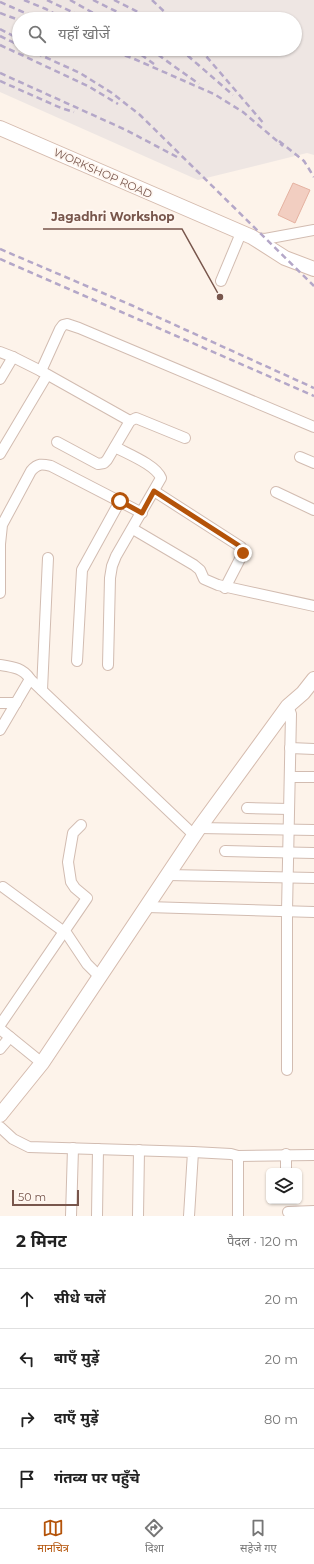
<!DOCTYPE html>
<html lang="hi">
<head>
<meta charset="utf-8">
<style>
  body { margin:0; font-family:Montserrat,"Noto Sans Devanagari",sans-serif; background:#f2f2f2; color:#222 }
  .controls { position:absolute; right:12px; bottom:12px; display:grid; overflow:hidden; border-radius:6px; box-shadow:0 1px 3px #0004 }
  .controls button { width:36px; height:36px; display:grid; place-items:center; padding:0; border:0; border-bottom:1px solid #e0e0e0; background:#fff; color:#222; font:20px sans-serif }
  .scale { position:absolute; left:12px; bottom:10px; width:67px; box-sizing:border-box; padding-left:4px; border:2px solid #78564c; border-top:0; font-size:11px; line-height:14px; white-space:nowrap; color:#78564c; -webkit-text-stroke:3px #fff7f1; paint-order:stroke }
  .stop { position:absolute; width:12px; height:12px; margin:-9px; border:3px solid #b45309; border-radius:50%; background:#fff }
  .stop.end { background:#b45309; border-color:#fff; box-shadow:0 1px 4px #0008 }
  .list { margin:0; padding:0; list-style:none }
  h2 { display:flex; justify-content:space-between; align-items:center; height:52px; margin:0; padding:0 16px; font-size:17px }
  h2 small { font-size:13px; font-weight:400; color:#767676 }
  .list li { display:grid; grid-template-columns:26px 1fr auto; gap:12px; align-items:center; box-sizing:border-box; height:60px; padding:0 16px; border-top:1px solid #e0e0e0 }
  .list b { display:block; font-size:15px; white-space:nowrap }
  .list em { font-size:13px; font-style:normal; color:#767676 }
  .icon { flex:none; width:22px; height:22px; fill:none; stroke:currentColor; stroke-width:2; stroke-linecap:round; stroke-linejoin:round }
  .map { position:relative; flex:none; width:314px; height:1216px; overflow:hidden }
  .search { position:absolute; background:#fff; box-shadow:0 1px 3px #0004; left:12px; right:12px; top:12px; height:44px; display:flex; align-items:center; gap:10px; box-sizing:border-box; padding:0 14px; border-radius:22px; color:#767676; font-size:15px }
  .sheet { height:292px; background:#fff }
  nav { display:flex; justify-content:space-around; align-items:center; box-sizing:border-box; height:56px; border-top:1px solid #e0e0e0; background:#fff; font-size:11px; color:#767676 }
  nav a { display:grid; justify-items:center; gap:2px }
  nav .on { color:#b45309 }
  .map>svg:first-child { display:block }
  .industrial { fill:#eee6e3; fill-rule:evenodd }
  .building { fill:#f2cec1; stroke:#e5b2a1 }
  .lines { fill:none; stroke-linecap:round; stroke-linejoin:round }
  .street-casing { stroke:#d2bcb1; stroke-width:12 }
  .secondary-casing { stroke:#d5bbae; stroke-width:16 }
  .street { stroke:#fff; stroke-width:10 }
  .secondary { stroke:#fff; stroke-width:14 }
  .rail { stroke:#b4a7c8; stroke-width:2.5; stroke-dasharray:6 4; stroke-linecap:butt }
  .route { stroke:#b45309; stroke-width:5 }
  .labels { text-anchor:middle; stroke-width:3.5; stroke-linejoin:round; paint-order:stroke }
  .street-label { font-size:11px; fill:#78564c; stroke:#fff7f1 }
  .leader { fill:none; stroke:#78564c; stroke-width:1.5 }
  .callout-dot { fill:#78564c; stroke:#fff7f1; stroke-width:1.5 }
  .callout-label { font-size:12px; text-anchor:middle; font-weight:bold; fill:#78564c; stroke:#fff7f1; stroke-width:3.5; stroke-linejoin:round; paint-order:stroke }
</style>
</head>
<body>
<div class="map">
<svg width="314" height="1216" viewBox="0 0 314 1216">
  <rect width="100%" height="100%" fill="#fdf3ea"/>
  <!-- industrial -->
  <path class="industrial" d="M0,0H314V155L307,153L198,180L0,92ZM19,19H295V49H19Z"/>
  <!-- building -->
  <polygon class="building" points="293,183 310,190 295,223 278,215"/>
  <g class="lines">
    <defs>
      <g id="street">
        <polyline points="254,238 265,239 314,230"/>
        <polyline points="221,281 241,233"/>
        <polyline points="0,352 13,357 41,371 130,421"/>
        <polyline points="41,371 60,329 63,325 67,324 79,328 314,427"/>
        <polyline points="0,379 13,357"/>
        <polyline points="57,442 98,464 104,463 107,460 130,421 136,418 185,438"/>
        <polyline points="0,454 47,375"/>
        <polyline points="300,457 314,463"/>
        <polyline points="154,491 241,547 243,550 241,557 225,588"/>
        <polyline points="276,492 314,510"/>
        <polyline points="133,529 194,565 200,570 204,579 218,585 314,606"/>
        <path d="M0,593V544L2,525L31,471C38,463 42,464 51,466L142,513"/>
        <polyline points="77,661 82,570 120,501"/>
        <path d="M0,665C13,667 23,668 30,679L194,835"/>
        <path d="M108,665L110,578L112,566L116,556L161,478C156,465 128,454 115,447"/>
        <polyline points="42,690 48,558"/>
        <polyline points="0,703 16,703"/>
        <polyline points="0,730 30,679"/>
        <polyline points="290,748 314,749"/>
        <polyline points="290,777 314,777"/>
        <polyline points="247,808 289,809"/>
        <polyline points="199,828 314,830"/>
        <polyline points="225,851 314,853"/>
        <polyline points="168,875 314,878"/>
        <polyline points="3,887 67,934 87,964 100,977"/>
        <polyline points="147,907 314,912"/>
        <polyline points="0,1025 87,898 75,888 71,882 68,862 73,833 81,825"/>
        <polyline points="0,1029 42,1063"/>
        <polyline points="0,1049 10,1037"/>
        <polyline points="287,1070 287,911 291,714 288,706"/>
        <polyline points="0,1127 13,1139 29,1147 193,1152 189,1216"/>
        <polyline points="193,1152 231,1154 238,1156 314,1155"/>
        <polyline points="286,1154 286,1171"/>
        <polyline points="238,1156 238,1216"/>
        <polyline points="288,1212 314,1211"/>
        <polyline points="71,1216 73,1148"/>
        <polyline points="97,1216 98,1149"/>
        <polyline points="138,1216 139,1150"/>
      </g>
      <g id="secondary">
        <polyline points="0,128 252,237 285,258 314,269"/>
        <polyline points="0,1115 42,1063 199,828 288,706 303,693 314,679"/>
      </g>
    </defs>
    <!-- street casing -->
    <use href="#street" class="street-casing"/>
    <!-- secondary casing -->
    <use href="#secondary" class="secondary-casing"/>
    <!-- street -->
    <use href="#street" class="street"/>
    <!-- secondary -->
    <use href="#secondary" class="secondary"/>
    <!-- rail -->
    <g class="rail">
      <polyline points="24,0 46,9 64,19"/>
      <polyline points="47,0 87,19"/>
      <polyline points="70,0 104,19"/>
      <polyline points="93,0 132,19"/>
      <polyline points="114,0 152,19"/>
      <polyline points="152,0 172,19"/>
      <polyline points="0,2 39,19"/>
      <polyline points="0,13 19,20"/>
      <polyline points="0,29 19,39"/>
      <polyline points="0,36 19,45"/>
      <polyline points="0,45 88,86 118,104"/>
      <polyline points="27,49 80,73 112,93 140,115 314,286"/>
      <polyline points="106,49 132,58 214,94 243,112 283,146"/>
      <polyline points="133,49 154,64"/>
      <polyline points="150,49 199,84"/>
      <polyline points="180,49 233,95"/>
      <polyline points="200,49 265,125"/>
      <polyline points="0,73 126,130 177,157"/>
      <polyline points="0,81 61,108 74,112"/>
      <polyline points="279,141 304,161 314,177"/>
      <polyline points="0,249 131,305 314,388"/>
      <polyline points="0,259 314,396"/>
    </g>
  </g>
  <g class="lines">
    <!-- route -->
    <polyline class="route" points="120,501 142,513 154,491 238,545 243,550 243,553"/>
  </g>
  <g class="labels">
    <!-- street labels -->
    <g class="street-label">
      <text transform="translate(103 173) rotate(24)" y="4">WORKSHOP ROAD</text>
    </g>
  </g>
  <!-- callouts -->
  <path class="leader" d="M220 297L182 229H43"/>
  <circle class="callout-dot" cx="220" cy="297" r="4"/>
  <g class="callout-label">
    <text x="113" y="221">Jagadhri Workshop</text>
  </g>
</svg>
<div class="controls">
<button><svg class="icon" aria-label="layers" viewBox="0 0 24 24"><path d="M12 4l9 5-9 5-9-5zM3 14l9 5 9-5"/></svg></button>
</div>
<div class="scale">50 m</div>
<div class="stop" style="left:120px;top:501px"></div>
<div class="stop end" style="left:243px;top:553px"></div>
<div class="search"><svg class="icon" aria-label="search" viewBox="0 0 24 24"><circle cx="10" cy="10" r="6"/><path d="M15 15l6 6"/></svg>यहाँ खोजें</div>
</div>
<section class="sheet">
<h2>2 मिनट<small>पैदल · 120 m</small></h2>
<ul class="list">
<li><svg class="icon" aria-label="ahead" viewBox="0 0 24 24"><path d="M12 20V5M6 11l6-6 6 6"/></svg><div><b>सीधे चलें</b></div><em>20 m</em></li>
<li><svg class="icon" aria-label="left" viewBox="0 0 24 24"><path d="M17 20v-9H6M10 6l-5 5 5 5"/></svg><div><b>बाएँ मुड़ें</b></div><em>20 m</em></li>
<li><svg class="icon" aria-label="right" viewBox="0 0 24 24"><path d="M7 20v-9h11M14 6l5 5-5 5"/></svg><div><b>दाएँ मुड़ें</b></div><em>80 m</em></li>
<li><svg class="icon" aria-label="arrive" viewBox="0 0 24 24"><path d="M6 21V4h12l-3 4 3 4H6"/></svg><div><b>गंतव्य पर पहुँचे</b></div></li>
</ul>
</section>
<nav>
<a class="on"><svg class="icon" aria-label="map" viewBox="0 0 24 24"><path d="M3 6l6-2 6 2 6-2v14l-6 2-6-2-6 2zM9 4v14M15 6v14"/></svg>मानचित्र</a>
<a><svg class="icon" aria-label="directions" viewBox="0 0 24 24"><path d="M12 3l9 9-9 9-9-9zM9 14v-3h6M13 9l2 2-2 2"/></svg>दिशा</a>
<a><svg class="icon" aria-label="saved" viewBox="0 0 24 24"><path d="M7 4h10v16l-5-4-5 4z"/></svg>सहेजे गए</a>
</nav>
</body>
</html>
